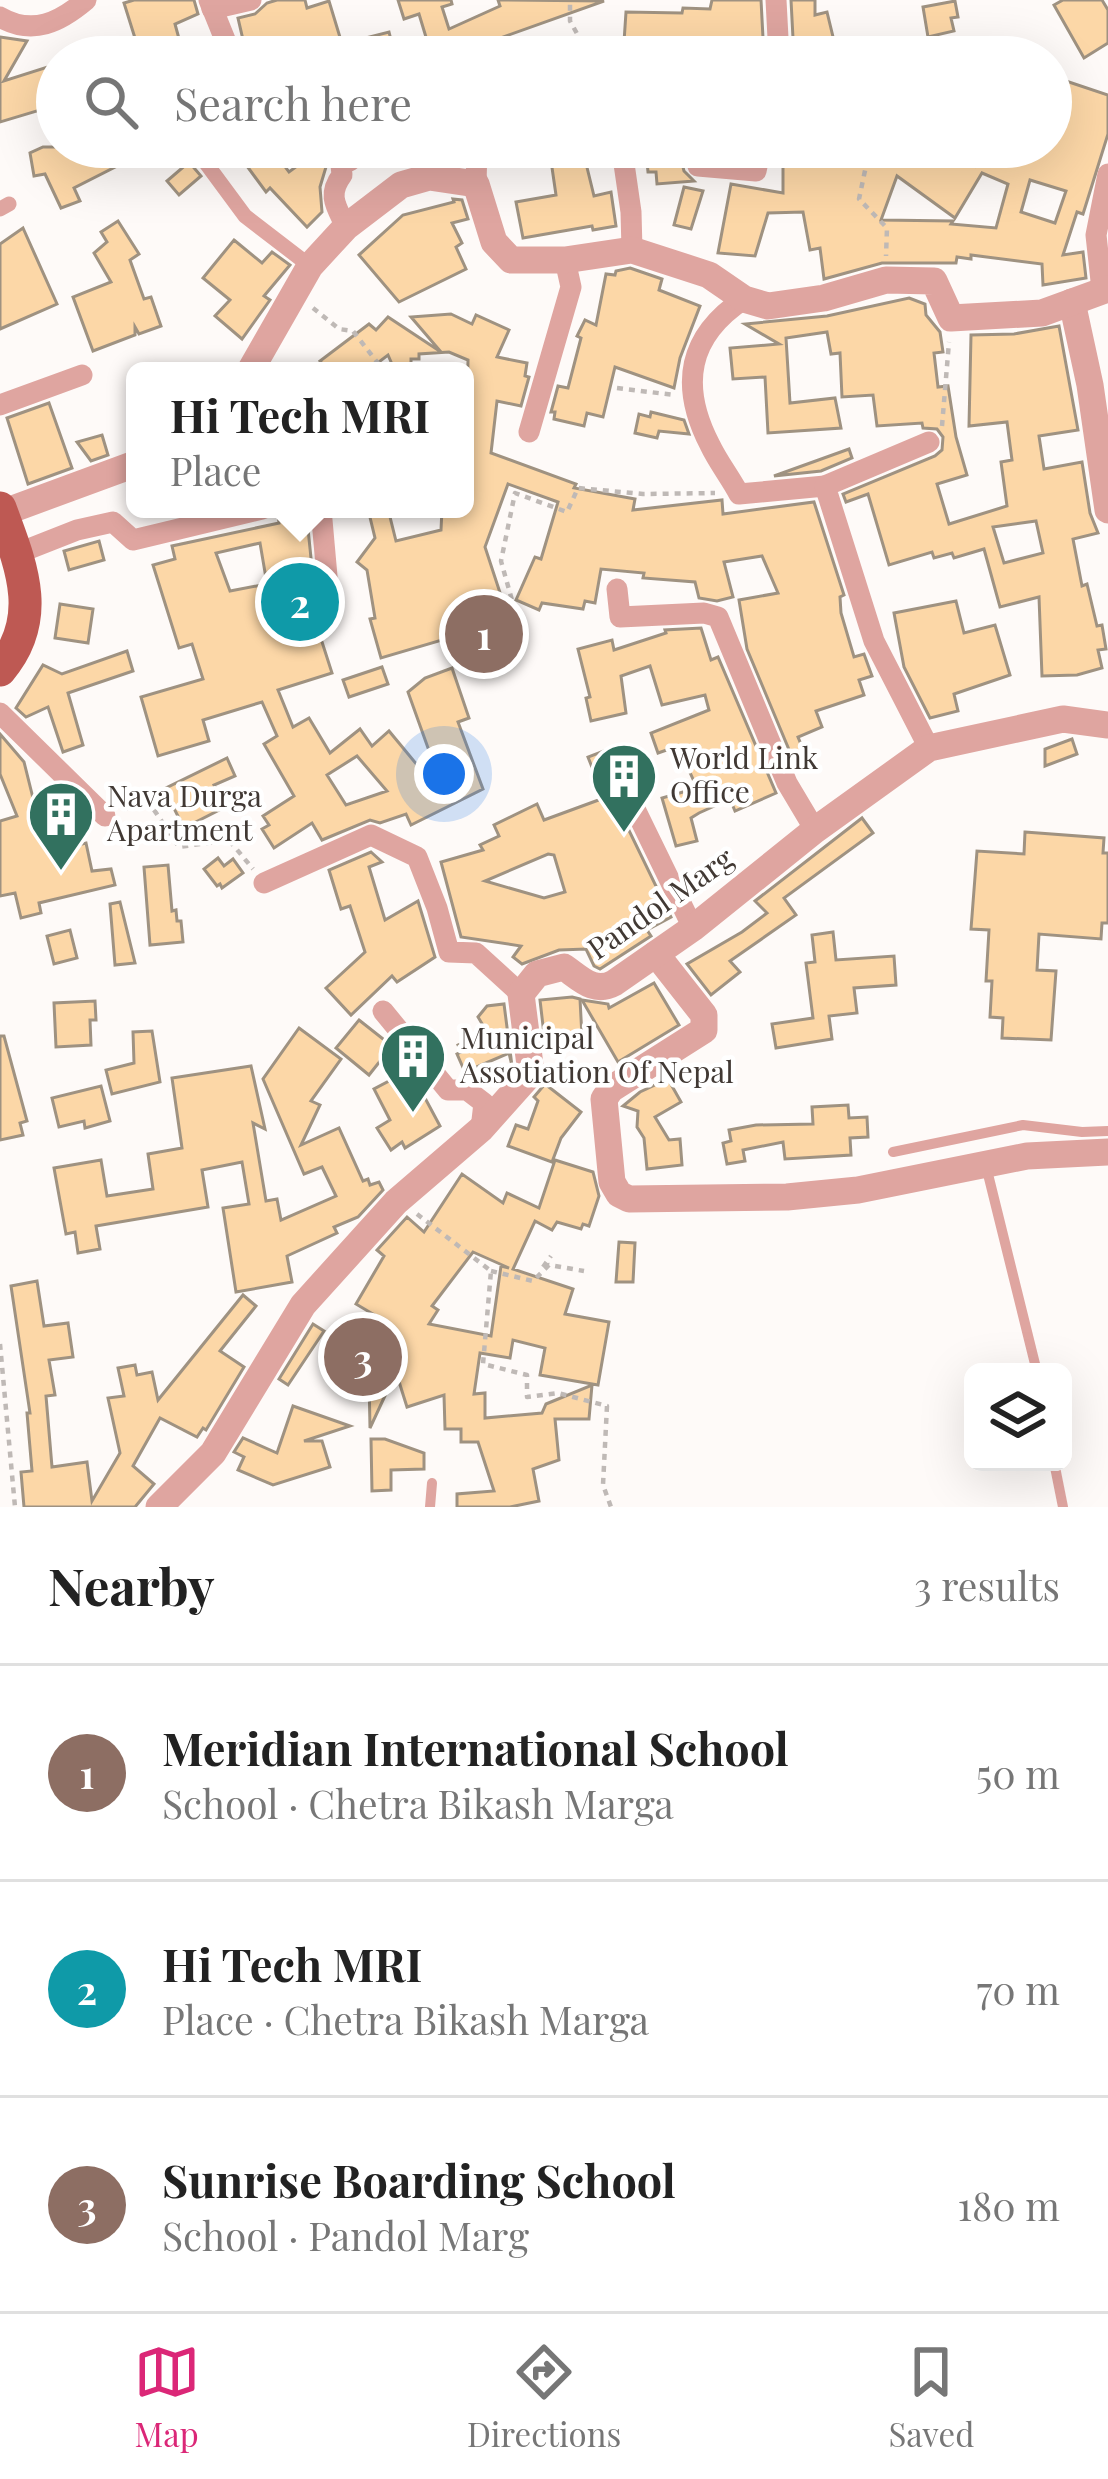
<!DOCTYPE html>
<html lang="en">
<head>
<meta charset="utf-8">
<style>
  body { margin:0; font-family:"Playfair Display",serif; background:#f2f2f2; color:#222 }
  .controls { position:absolute; right:36px; bottom:36px; display:grid; overflow:hidden; border-radius:18px; box-shadow:0 12px 48px #0002 }
  .controls button { width:108px; height:108px; display:grid; place-items:center; padding:0; border:0; border-bottom:3px solid #e0e0e0; background:#fff; color:#222; font:60px sans-serif }
  .you { position:absolute; left:444px; top:774px; width:42px; height:42px; margin:-30px; border:9px solid #fff; border-radius:50%; background:#1a73e8; box-shadow:0 0 0 18px #1a73e833 }
  .badge { display:grid; place-items:center; width:78px; height:78px; border-radius:50%; background:#db2777; color:#fff; font-size:39px; font-weight:700 }
  .pin { position:absolute; translate:-50% -50%; border:6px solid #fff; box-shadow:0 3px 12px #0006 }
  .popup { position:absolute; left:126px; top:362px; width:348px; height:156px; box-sizing:border-box; display:grid; place-content:center; border-radius:18px; background:#fff; filter:drop-shadow(0 3px 9px #0005); font-size:39px; white-space:nowrap; color:#767676 }
  .popup b { font-size:45px; color:#222 }
  .popup::after { content:''; position:absolute; left:50%; top:100%; margin-left:-24px; border:24px solid transparent; border-top-color:#fff }
  .list { margin:0; padding:0; list-style:none }
  h2 { display:flex; justify-content:space-between; align-items:center; height:156px; margin:0; padding:0 48px; font-size:51px }
  h2 small { font-size:39px; font-weight:400; color:#767676 }
  .list li { display:grid; grid-template-columns:78px 1fr auto; gap:36px; align-items:center; box-sizing:border-box; height:216px; padding:0 48px; border-top:3px solid #e0e0e0 }
  .list b { display:block; font-size:45px; white-space:nowrap }
  .list p { margin:0; font-size:39px; white-space:nowrap; color:#767676 }
  .list em { font-size:39px; font-style:normal; color:#767676 }
  .icon { flex:none; width:66px; height:66px; fill:none; stroke:currentColor; stroke-width:2; stroke-linecap:round; stroke-linejoin:round }
  .map { position:relative; flex:none; width:1108px; height:1507px; overflow:hidden }
  .search { position:absolute; background:#fff; box-shadow:0 12px 48px #0002; left:36px; right:36px; top:36px; height:132px; display:flex; align-items:center; gap:30px; box-sizing:border-box; padding:0 42px; border-radius:66px; color:#767676; font-size:45px }
  .sheet { height:804px; background:#fff }
  nav { display:flex; justify-content:space-around; align-items:center; box-sizing:border-box; height:168px; border-top:3px solid #e0e0e0; background:#fff; font-size:33px; color:#767676 }
  nav a { display:grid; justify-items:center; gap:6px }
  nav .on { color:#db2777 }
  .map>svg:first-child { display:block }
  .building { fill:#fcd7a7; stroke:#9f9281; stroke-width:3; fill-rule:evenodd }
  .lines { fill:none; stroke-linecap:round; stroke-linejoin:round }
  .path { stroke:#bfb9b6; stroke-width:4.5; stroke-dasharray:6 6; stroke-linecap:butt }
  .service { stroke:#dfa5a0; stroke-width:10 }
  .pedestrian { stroke:#dfa5a0; stroke-width:15 }
  .minor { stroke:#dfa5a0; stroke-width:21 }
  .tertiary { stroke:#dfa5a0; stroke-width:27 }
  .primary { stroke:#be5953; stroke-width:33 }
  .labels { text-anchor:middle; stroke-width:9; stroke-linejoin:round; paint-order:stroke }
  .poi-label { font-size:30px; fill:#413934; stroke:#fff; text-anchor:start }
  .street-label { font-size:30px; fill:#413934; stroke:#fff }
</style>
</head>
<body>
<div class="map">
<svg width="1108" height="1507" viewBox="0 0 1108 1507">
  <rect width="100%" height="100%" fill="#fefaf8"/>
  <!-- building -->
  <g class="building">
    <polygon points="134,0 194,0 198,14 175,24 184,57 153,57 148,50 140,54 124,3"/>
    <polygon points="277,0 305,0 307,8 329,1 342,44 389,32 393,48 359,57 247,57 238,18 255,14 267,3"/>
    <polygon points="398,0 451,0 452,4 442,7 449,29 500,6 498,0 604,1 503,37 505,41 466,57 432,57 419,14 404,19"/>
    <polygon points="712,0 761,0 764,57 623,57 626,12 682,13 683,8 710,9"/>
    <polygon points="791,0 815,0 815,15 827,12 834,41 794,52 794,57"/>
    <polygon points="1063,0 1102,0 1108,10 1108,43 1084,58 1054,5"/>
    <polygon points="955,1 958,17 951,18 954,31 928,37 923,7"/>
    <polygon points="0,37 27,41 4,81 57,64 57,105 0,122"/>
    <path d="M1051,76L1108,95V134L1083,214L1077,212L1063,255L1083,252L1086,278L1043,285L1042,264L971,255V259L957,257L956,263H882L824,279L820,248L810,250L803,212L768,213L755,256L718,253L731,184L783,193V147H950L975,166L983,149L1000,156L1003,147H1051ZM982,173L1008,184L996,228L951,224L953,221L881,220L897,176L955,218ZM1030,180L1066,191L1055,223L1021,212Z"/>
    <polygon points="43,147 114,147 121,164 74,188 80,201 61,208 45,174 34,176 30,153"/>
    <polygon points="233,147 255,147 259,151 265,147 271,155 274,152 289,172 323,147 332,147 320,187 322,212 307,227 270,188 266,192"/>
    <polygon points="549,147 582,147 594,196 611,192 616,226 593,230 592,226 523,238 516,202 556,195"/>
    <polygon points="678,147 684,171 694,181 657,184 656,172 648,172 647,162 657,158 662,148"/>
    <polygon points="189,162 201,176 179,195 167,181"/>
    <polygon points="684,187 703,191 691,229 674,225"/>
    <polygon points="453,199 462,200 468,219 452,223 462,243 456,247 466,269 399,302 359,255 403,215 454,202"/>
    <polygon points="118,221 139,254 130,260 144,299 151,297 161,326 139,334 135,327 135,335 93,351 73,297 111,282 94,253 107,242 101,232"/>
    <polygon points="23,228 57,304 0,329 0,244"/>
    <polygon points="234,240 262,263 272,252 290,265 264,296 270,300 242,339 215,316 230,300 203,278"/>
    <polygon points="630,268 662,279 659,290 700,306 680,358 674,388 615,367 603,417 587,413 584,426 554,419 555,412 551,412 558,386 568,388 581,338 577,336 585,320 596,325 606,274 615,275 616,271"/>
    <path d="M909,298L925,304L926,315L940,332L943,352L934,353L938,387L948,386L956,437L967,475L937,484L949,524L1007,506L1001,462L1012,460L1007,422L969,426L971,335L1014,334L1059,326L1078,430L1039,436L1044,469L1082,462L1090,513L1098,533L1073,539L1082,586L1087,584L1097,626L1102,625L1106,649L1098,650L1102,668L1077,675L1042,676L1039,597L1000,607L984,549L954,558L952,553L934,558L932,552L889,565L868,494L846,502L843,494L935,456L942,450L943,437L937,429L923,428L922,423L877,426L873,395L842,397L840,353L831,354L827,332L786,338L790,403L835,398L841,428L768,433L765,377L733,379L730,348L779,344L745,324L827,316ZM1036,521L1043,553L1004,563L993,527Z"/>
    <polygon points="451,314 472,324 476,315 509,330 497,357 527,363 525,376 529,377 521,406 497,401 491,453 576,484 574,488 635,499 633,510 722,500 723,514 814,502 844,595 840,597 841,613 854,657 864,654 872,676 859,680 864,695 816,711 822,727 798,737 807,759 795,764 747,649 739,600 778,593 762,556 724,562 733,597 717,601 699,598 695,582 643,578 644,573 601,569 595,603 585,601 583,609 542,603 539,610 516,600 535,557 541,559 558,502 508,484 485,547 507,614 482,622 483,628 381,658 370,619 375,618 367,570 357,562 375,538 368,509 388,509 396,541 441,530 442,509 465,509 468,360 449,352 419,354 419,359 411,359 411,371 395,371 388,355 367,371 328,371 320,361 369,324 376,330 388,317 441,352 411,317"/>
    <polygon points="49,403 72,468 28,484 7,418"/>
    <polygon points="651,412 684,420 689,434 659,431 657,438 635,433 639,414 650,417"/>
    <polygon points="102,435 108,455 91,461 77,442"/>
    <polygon points="849,449 852,458 821,471 774,476"/>
    <path d="M306,509L317,617H314L332,673L278,690L293,727L309,718L330,753L360,729L372,746L389,731L447,801L408,692L425,678L452,668L469,718L458,722L483,789L411,825L406,814L380,823L370,820L322,840L312,823L274,848L262,829L269,825L263,816L294,796L264,744L277,736L262,702L203,720L209,741L158,756L141,697L203,679L192,644L179,648L153,565L175,559L172,546L279,523L278,513ZM260,543L267,584L230,591L216,553ZM357,756L387,791L346,805L327,775Z"/>
    <polygon points="99,541 104,560 69,570 64,551"/>
    <polygon points="956,601 964,633 995,625 1010,675 954,694 958,711 930,718 904,667 894,613"/>
    <polygon points="60,604 93,609 88,643 55,638"/>
    <polygon points="701,628 711,660 718,657 776,793 735,811 730,799 699,813 691,818 697,841 676,846 662,798 697,788 678,746 658,753 651,733 709,710 705,695 662,705 650,666 621,676 626,713 591,721 586,698 590,697 578,649 612,640 614,650 666,633 665,630"/>
    <polygon points="127,651 133,671 68,693 83,745 63,752 48,707 26,717 16,708 43,665 62,674"/>
    <polygon points="382,667 388,684 349,697 343,680"/>
    <polygon points="0,734 24,762 36,810 55,805 66,848 86,843 92,871 111,869 115,885 39,903 41,913 21,918 15,893 0,896 0,821 17,816 0,774"/>
    <polygon points="1072,739 1077,754 1045,766 1045,749"/>
    <path d="M617,746L637,794L623,800L621,814L671,917L647,930L651,936L600,969L594,966L586,949L559,950L522,964L513,957L521,946L461,937L441,862L483,850L480,845L499,836L494,825L537,804L544,820L604,798L588,757ZM548,854L554,855L565,892L544,898L485,881Z"/>
    <polygon points="227,758 235,776 214,785 225,807 184,828 164,789"/>
    <polygon points="862,818 873,833 784,898 796,915 730,961 740,972 711,995 687,964 742,932 767,913 755,901"/>
    <polygon points="1025,832 1104,838 1103,853 1108,853 1108,923 1102,923 1101,939 1039,934 1037,970 1056,971 1051,1040 1002,1038 1003,1018 990,1017 992,981 986,981 989,930 971,929 977,851 1024,854"/>
    <polygon points="371,852 382,862 369,867 385,920 418,901 435,957 397,982 392,976 351,1015 326,988 365,952 350,906 341,909 329,870"/>
    <polygon points="218,858 224,866 233,859 243,873 222,888 220,884 217,886 204,869"/>
    <polygon points="168,865 172,911 176,910 177,921 181,921 183,942 150,945 144,867"/>
    <polygon points="120,902 135,963 115,965 110,904"/>
    <polygon points="70,930 77,958 54,964 47,936"/>
    <polygon points="833,932 836,960 894,956 896,985 854,988 857,1013 829,1016 832,1039 776,1048 772,1024 813,1018 806,963 815,962 812,935"/>
    <polygon points="654,983 679,1025 618,1062 582,1000 608,1004 609,1008"/>
    <polygon points="572,997 580,999 582,1037 545,1043 540,1000"/>
    <polygon points="95,1001 96,1020 90,1020 91,1045 56,1047 54,1003"/>
    <polygon points="504,1004 512,1066 509,1053 465,1072 457,1054 461,1052 458,1045 487,1032 478,1017 487,1006"/>
    <polygon points="359,1020 392,1046 369,1075 336,1048"/>
    <polygon points="299,1028 341,1059 311,1101 320,1105 301,1145 339,1128 363,1181 368,1179 370,1185 379,1182 383,1190 358,1217 334,1227 337,1233 287,1256 292,1282 236,1292 223,1208 249,1204 242,1162 202,1170 208,1207 96,1226 100,1249 78,1253 75,1232 66,1234 54,1168 101,1160 107,1196 153,1189 148,1154 182,1148 172,1078 251,1066 265,1129 253,1123 266,1201 277,1199 281,1220 336,1196 322,1167 304,1174 263,1079"/>
    <polygon points="152,1031 160,1082 112,1094 106,1070 134,1063 133,1032"/>
    <polygon points="0,1036 4,1036 27,1121 20,1123 23,1135 0,1140"/>
    <polygon points="410,1070 440,1126 405,1148 402,1142 391,1150 377,1128 390,1120 374,1089"/>
    <polygon points="668,1079 681,1102 655,1117 669,1140 680,1139 682,1165 647,1169 644,1138 637,1127 638,1111 623,1106 640,1092"/>
    <polygon points="545,1084 581,1112 561,1138 552,1162 508,1146 516,1125 528,1129 538,1101 534,1097"/>
    <polygon points="101,1086 110,1121 85,1128 84,1121 59,1127 52,1098"/>
    <polygon points="848,1105 849,1118 867,1117 868,1137 850,1138 851,1155 785,1159 783,1142 743,1150 745,1161 727,1164 723,1143 731,1141 729,1130 756,1125 813,1124 812,1107"/>
    <path d="M555,1160L593,1172L599,1196L589,1226L583,1224L581,1229L557,1222L552,1230L535,1221L513,1269L573,1289L565,1314L609,1322L598,1385L540,1375L545,1348L513,1340L510,1358L480,1353L474,1394L485,1393V1418L542,1413L546,1404L592,1385L589,1419H555L559,1460L533,1469L539,1501L510,1507H457V1494L494,1491L478,1442H461V1429H445L444,1395L407,1407L396,1372L370,1428L369,1379L349,1369L360,1350L368,1354L383,1320L356,1304L384,1256L377,1250L407,1217L424,1232L462,1174L503,1203L507,1193L539,1208ZM473,1252L509,1268L501,1266L491,1336L429,1324L438,1310L432,1306Z"/>
    <polygon points="619,1242 635,1243 633,1282 616,1282"/>
    <polygon points="37,1281 44,1326 68,1323 73,1357 49,1360 55,1395 46,1396 52,1467 87,1462 92,1501 120,1453 108,1398 124,1396 118,1368 135,1365 137,1375 152,1372 158,1400 243,1295 256,1306 220,1351 244,1367 206,1430 203,1428 197,1437 160,1418 133,1466 154,1484 135,1507 24,1507 21,1472 32,1471 27,1413 30,1413 11,1286"/>
    <polygon points="313,1324 324,1331 288,1385 279,1379"/>
    <polygon points="293,1406 350,1426 304,1441 322,1441 330,1467 273,1485 238,1470 244,1457 234,1452 243,1438 277,1453"/>
    <polygon points="371,1439 385,1439 424,1453 424,1469 391,1470 391,1490 372,1491"/>
  </g>
  <g class="lines">
    <!-- path -->
    <g class="path">
      <polyline points="678,45 686,52 685,57"/>
      <polyline points="530,57 580,39 570,21 570,0"/>
      <polyline points="870,147 859,199 887,228 886,256"/>
      <polyline points="313,308 339,329 353,331 384,371"/>
      <polyline points="617,388 674,395"/>
      <polyline points="942,426 949,342"/>
      <polyline points="407,509 410,520"/>
      <polyline points="515,611 501,561 515,493 567,512 578,488 643,494 715,493"/>
      <polyline points="124,809 148,801 179,847 229,840 253,869"/>
      <polyline points="417,1214 491,1271 483,1364 527,1375 527,1397 558,1393 607,1406 603,1485 611,1507"/>
      <polyline points="543,1267 551,1256"/>
      <polyline points="491,1271 533,1281 549,1265 584,1271"/>
      <polyline points="0,1344 15,1507"/>
    </g>
    <!-- service -->
    <g class="service">
      <polyline points="893,1152 1023,1125 1082,1132 1108,1131"/>
      <polyline points="986,1166 1037,1372"/>
      <polyline points="1054,1462 1063,1507"/>
      <polyline points="430,1507 432,1483"/>
    </g>
    <!-- pedestrian -->
    <g class="pedestrian">
      <polyline points="194,147 245,216 310,266"/>
      <polyline points="0,209 9,204"/>
    </g>
    <!-- minor -->
    <g class="minor">
      <polyline points="209,0 232,57"/>
      <polyline points="776,0 779,57"/>
      <polyline points="212,9 251,0"/>
      <path d="M0,17C33,36 60,22 86,0"/>
      <polyline points="693,147 698,166 756,171 761,147"/>
      <polyline points="476,184 477,147"/>
      <path d="M346,227C336,206 327,195 342,175L341,165L351,160L347,147"/>
      <polyline points="632,250 631,212 622,150 647,147"/>
      <polyline points="1102,290 1096,235 1108,174"/>
      <path d="M744,299C688,336 679,385 710,445C718,462 730,477 739,494L825,486"/>
      <polyline points="0,405 82,375"/>
      <polyline points="529,432 571,287 565,260"/>
      <polyline points="929,442 825,486 874,641 929,748"/>
      <polyline points="321,509 330,610"/>
      <polyline points="16,554 77,530 113,522 133,540 262,509"/>
      <polyline points="617,589 620,617 704,613 718,617 787,783 815,830"/>
      <polyline points="0,713 105,816"/>
      <polyline points="635,809 693,928"/>
      <polyline points="264,883 371,835 417,857 437,908 449,952 476,953 521,994"/>
      <polyline points="383,1011 448,1090 467,1090 484,1103 481,1129"/>
    </g>
    <!-- tertiary -->
    <g class="tertiary">
      <polyline points="1072,302 1090,385 1108,510"/>
      <polyline points="250,371 310,266 346,227 401,185 429,177 476,184 494,242 511,260 565,260 632,250 709,275 744,299 768,306 824,298 886,280 934,281 951,318 1042,313 1108,289"/>
      <polyline points="2,513 135,464"/>
      <polyline points="656,954 704,1015 704,1030 611,1089 604,1099 612,1182 619,1194 629,1199 787,1197 858,1190 1027,1156 1108,1152"/>
      <path d="M159,1507L213,1453L303,1305L396,1202L481,1129L531,1073L521,994L537,974L564,967C580,978 594,994 614,983L693,928L815,830L929,748L1063,719L1108,725"/>
    </g>
    <!-- primary -->
    <path class="primary" d="M0,508C21,565 44,618 0,670"/>
  </g>
  <!-- icons -->
  <defs>
    <symbol id="building-pin" viewBox="-11 -11 22 30"><path d="M0 17L-7.5 6A9.5 9.5 0 1 1 7.5 6Z" fill="#32715f" stroke="#fff"/><path d="M-4-6H4V6H1V3H-1V6H-4ZM-2.5-4.3h1.7v1.8h-1.7ZM.8-4.3h1.7v1.8H.8ZM-2.5-1h1.7V.8h-1.7ZM.8-1h1.7V.8H.8Z" fill="#fff"/></symbol>
  </defs>
  <g fill-rule="evenodd">
    <use href="#building-pin" x="586" y="738" width="76" height="104"/>
    <use href="#building-pin" x="23" y="776" width="76" height="104"/>
    <use href="#building-pin" x="375" y="1018" width="76" height="104"/>
  </g>
  <g class="labels">
    <!-- poi labels -->
    <g class="poi-label">
      <text x="670" y="769">World Link<tspan x="670" dy="34">Office</tspan></text>
      <text x="107" y="807">Nava Durga<tspan x="107" dy="34">Apartment</tspan></text>
      <text x="460" y="1049">Municipal<tspan x="460" dy="34">Assotiation Of Nepal</tspan></text>
    </g>
    <!-- street labels -->
    <g class="street-label">
      <text transform="translate(661 904) rotate(-35)" y="10">Pandol Marg</text>
    </g>
  </g>
</svg>
<div class="controls">
<button><svg class="icon" aria-label="layers" viewBox="0 0 24 24"><path d="M12 4l9 5-9 5-9-5zM3 14l9 5 9-5"/></svg></button>
</div>
<div class="you"></div>
<div class="pin badge" style="left:484px;top:634px;background:#8d6e63">1</div>
<div class="pin badge" style="left:300px;top:602px;background:#0f9aa8">2</div>
<div class="popup"><b>Hi Tech MRI</b>Place</div>
<div class="pin badge" style="left:363px;top:1357px;background:#8d6e63">3</div>
<div class="search"><svg class="icon" aria-label="search" viewBox="0 0 24 24"><circle cx="10" cy="10" r="6"/><path d="M15 15l6 6"/></svg>Search here</div>
</div>
<section class="sheet">
<h2>Nearby<small>3 results</small></h2>
<ul class="list">
<li><span class="badge" style="background:#8d6e63">1</span><div><b>Meridian International School</b><p>School · Chetra Bikash Marga</p></div><em>50 m</em></li>
<li><span class="badge" style="background:#0f9aa8">2</span><div><b>Hi Tech MRI</b><p>Place · Chetra Bikash Marga</p></div><em>70 m</em></li>
<li><span class="badge" style="background:#8d6e63">3</span><div><b>Sunrise Boarding School</b><p>School · Pandol Marg</p></div><em>180 m</em></li>
</ul>
</section>
<nav>
<a class="on"><svg class="icon" aria-label="map" viewBox="0 0 24 24"><path d="M3 6l6-2 6 2 6-2v14l-6 2-6-2-6 2zM9 4v14M15 6v14"/></svg>Map</a>
<a><svg class="icon" aria-label="directions" viewBox="0 0 24 24"><path d="M12 3l9 9-9 9-9-9zM9 14v-3h6M13 9l2 2-2 2"/></svg>Directions</a>
<a><svg class="icon" aria-label="saved" viewBox="0 0 24 24"><path d="M7 4h10v16l-5-4-5 4z"/></svg>Saved</a>
</nav>
</body>
</html>
